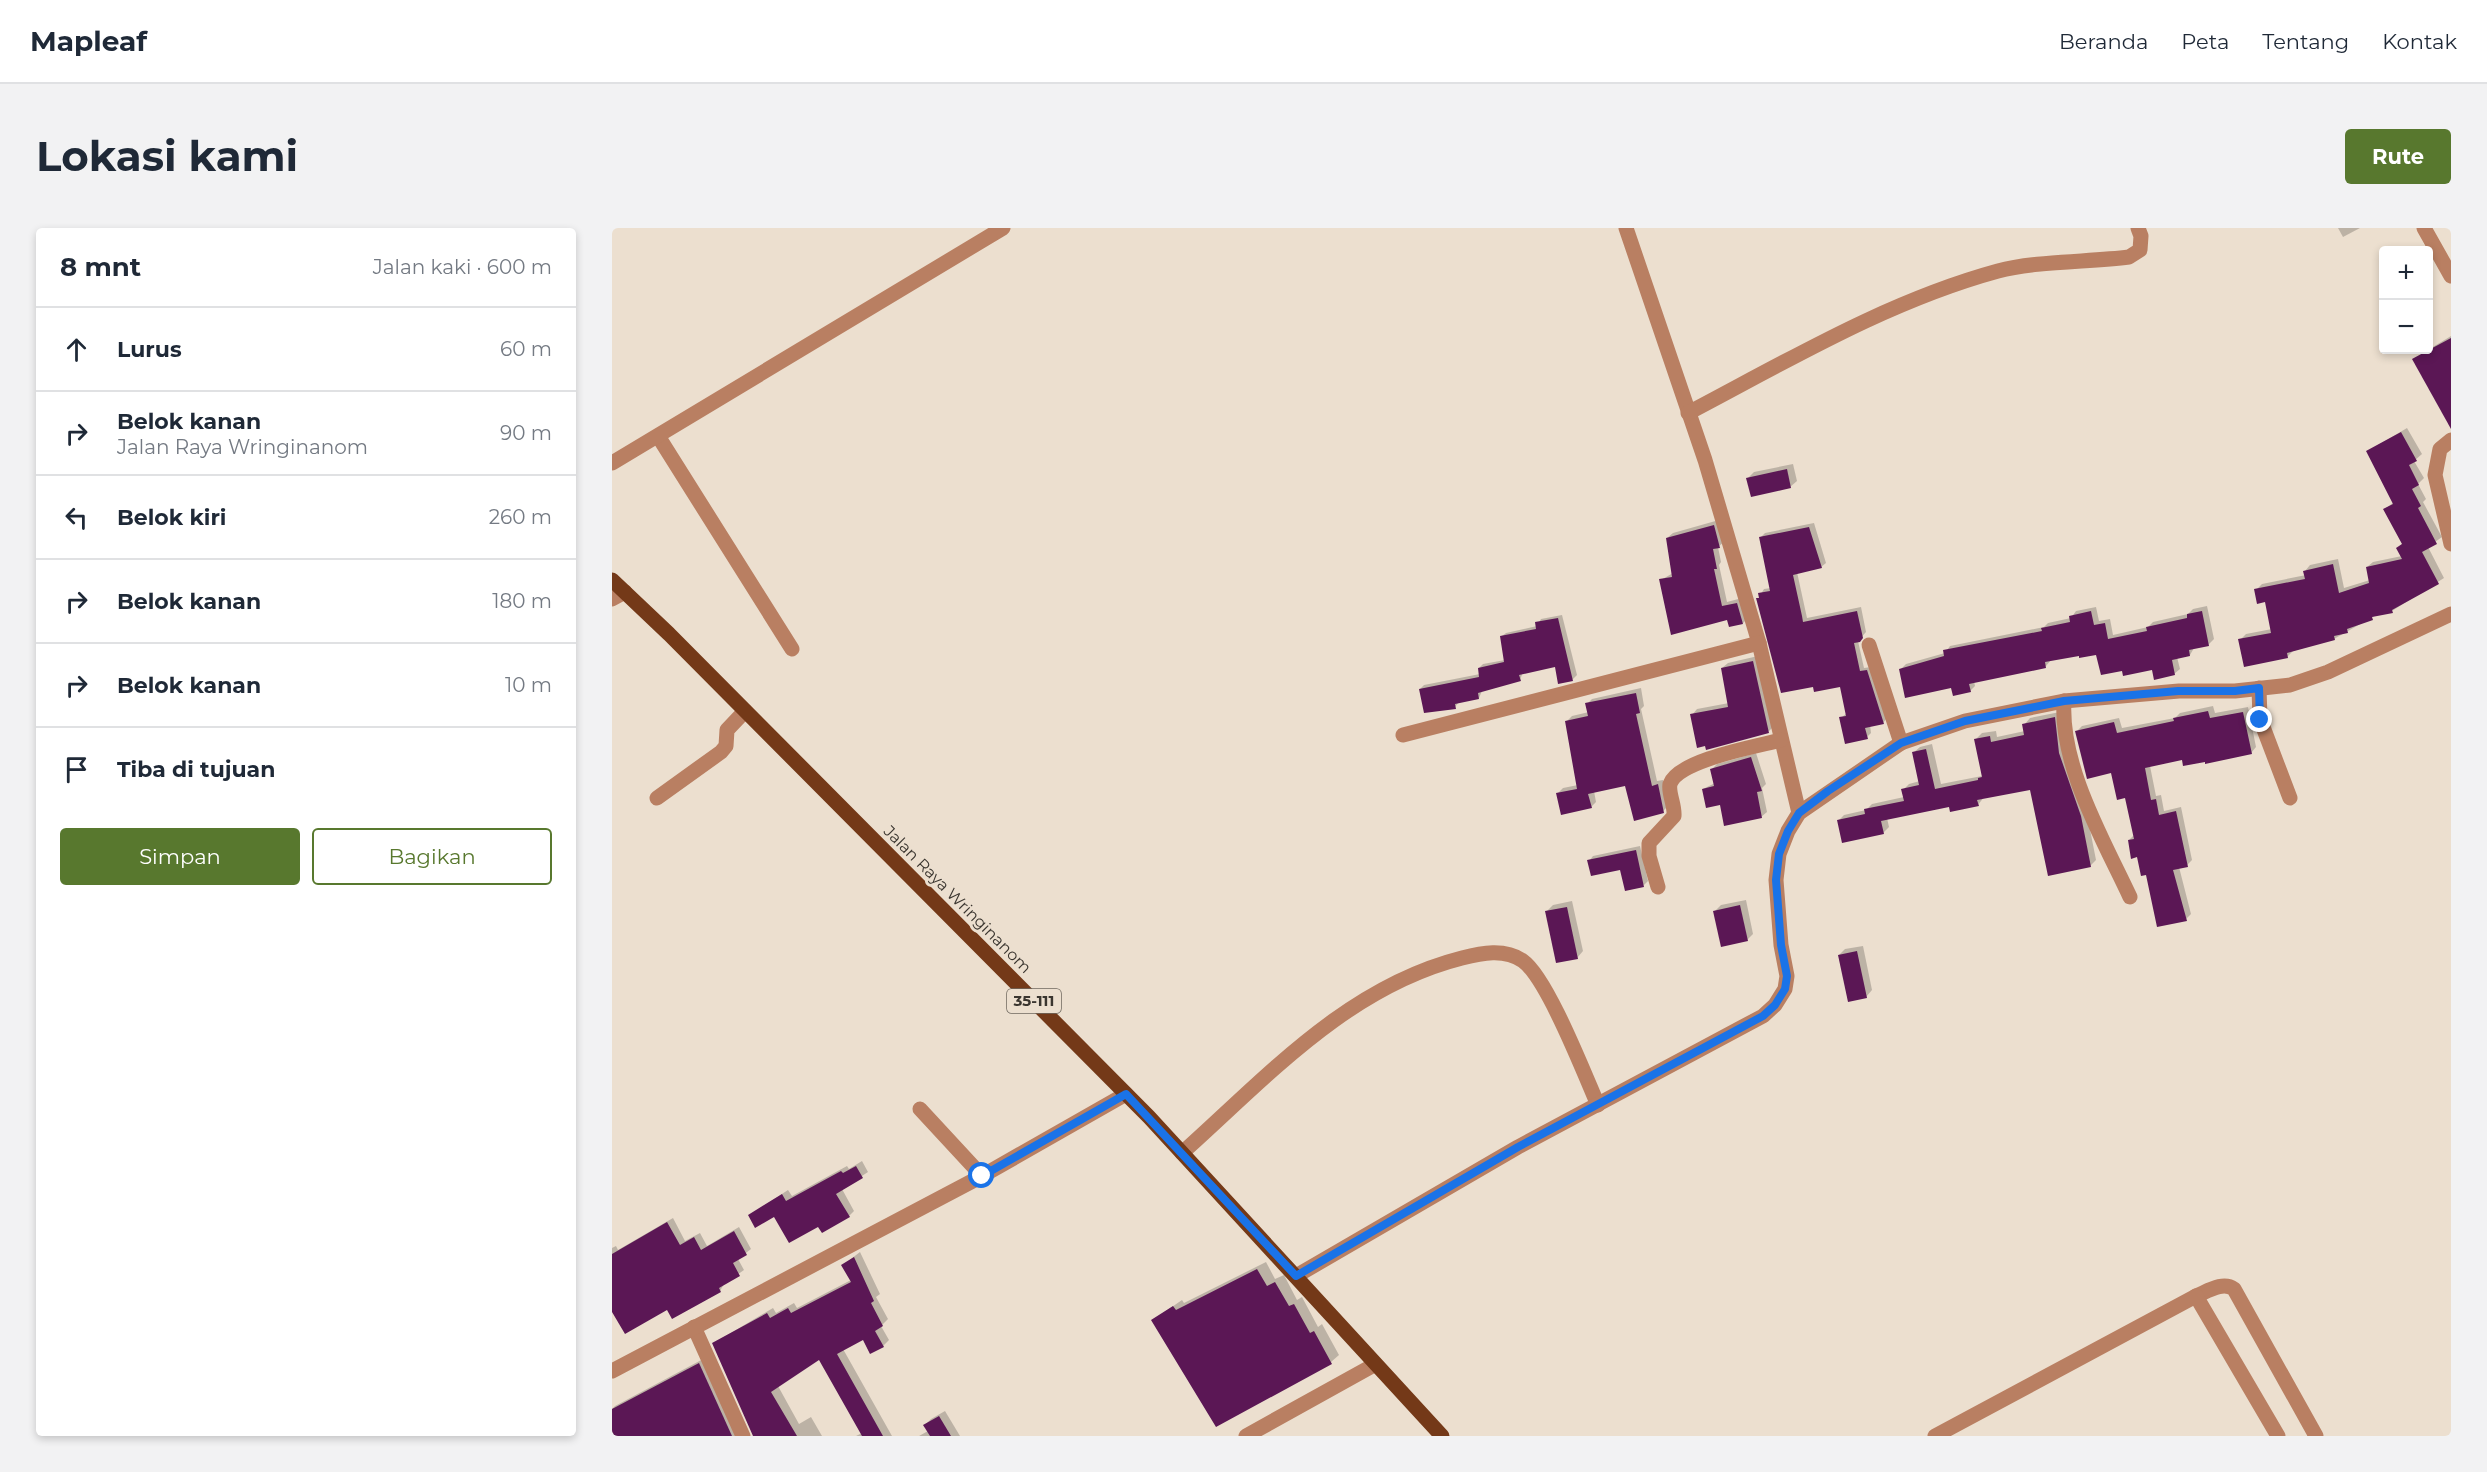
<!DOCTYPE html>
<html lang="id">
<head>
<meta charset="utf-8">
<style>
  body { margin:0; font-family:Montserrat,sans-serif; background:#f2f2f3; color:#1f2937 }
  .controls { position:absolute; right:18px; top:18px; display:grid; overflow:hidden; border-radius:6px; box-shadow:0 3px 9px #0003 }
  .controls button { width:54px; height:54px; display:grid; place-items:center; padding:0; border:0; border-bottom:2px solid #e0e1e3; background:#fff; color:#1f2937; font:30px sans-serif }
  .stop { position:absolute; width:18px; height:18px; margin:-14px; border:4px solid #1a73e8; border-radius:50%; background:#fff }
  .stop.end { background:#1a73e8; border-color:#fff; box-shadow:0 2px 6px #0008 }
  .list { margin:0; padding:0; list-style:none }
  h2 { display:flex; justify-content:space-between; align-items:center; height:78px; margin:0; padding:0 24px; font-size:26px }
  h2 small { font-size:20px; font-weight:400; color:#747a83 }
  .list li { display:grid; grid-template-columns:39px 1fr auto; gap:18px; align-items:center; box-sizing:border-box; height:84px; padding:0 24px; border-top:2px solid #e0e1e3 }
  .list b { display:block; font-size:22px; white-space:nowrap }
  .list p { margin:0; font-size:20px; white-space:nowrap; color:#747a83 }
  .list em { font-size:20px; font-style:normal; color:#747a83 }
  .actions { display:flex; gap:12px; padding:18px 24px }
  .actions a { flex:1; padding:14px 0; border:2px solid #58782e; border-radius:6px; text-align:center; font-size:21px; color:#58782e }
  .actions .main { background:#58782e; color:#fff }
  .icon { flex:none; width:33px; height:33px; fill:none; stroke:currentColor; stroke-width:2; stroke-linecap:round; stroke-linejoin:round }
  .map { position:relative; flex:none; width:1839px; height:1208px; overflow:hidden; border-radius:6px }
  header { display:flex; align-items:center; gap:36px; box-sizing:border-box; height:84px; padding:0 30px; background:#fff; border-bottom:2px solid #e0e1e3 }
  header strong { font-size:28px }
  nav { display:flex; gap:33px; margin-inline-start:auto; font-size:21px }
  .intro { display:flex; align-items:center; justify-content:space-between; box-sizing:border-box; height:144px; padding:0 36px }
  h1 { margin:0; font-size:42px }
  .button { padding:15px 27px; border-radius:6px; background:#58782e; color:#fff; font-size:21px; font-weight:700 }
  main { display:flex; gap:36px; padding:0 36px }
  aside { flex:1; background:#fff; border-radius:6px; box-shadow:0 3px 9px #0003 }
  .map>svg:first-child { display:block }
  .shadow { fill:#0003 }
  .building { fill:#5b1755 }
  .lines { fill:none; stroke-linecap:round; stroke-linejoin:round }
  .minor { stroke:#b97f62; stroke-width:15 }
  .major { stroke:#743918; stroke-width:15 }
  .route { stroke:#1a73e8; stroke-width:8 }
  .labels { text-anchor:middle; stroke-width:6; stroke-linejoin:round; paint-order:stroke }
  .shield { fill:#ecdfcf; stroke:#6f685f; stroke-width:1.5 }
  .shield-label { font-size:15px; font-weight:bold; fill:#3a352f }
  .street-label { font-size:16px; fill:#3a352f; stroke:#ecdfcf }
</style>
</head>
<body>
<header>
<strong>Mapleaf</strong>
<nav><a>Beranda</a><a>Peta</a><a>Tentang</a><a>Kontak</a></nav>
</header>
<div class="intro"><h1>Lokasi kami</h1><a class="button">Rute</a></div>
<main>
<aside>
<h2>8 mnt<small>Jalan kaki · 600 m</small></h2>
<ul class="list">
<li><svg class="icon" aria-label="ahead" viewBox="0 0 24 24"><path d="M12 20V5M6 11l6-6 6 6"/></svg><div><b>Lurus</b></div><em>60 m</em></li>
<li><svg class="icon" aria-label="right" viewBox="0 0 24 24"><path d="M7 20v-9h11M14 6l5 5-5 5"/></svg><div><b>Belok kanan</b><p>Jalan Raya Wringinanom</p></div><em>90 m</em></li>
<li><svg class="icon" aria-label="left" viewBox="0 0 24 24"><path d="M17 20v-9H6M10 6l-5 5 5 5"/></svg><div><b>Belok kiri</b></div><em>260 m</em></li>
<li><svg class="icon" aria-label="right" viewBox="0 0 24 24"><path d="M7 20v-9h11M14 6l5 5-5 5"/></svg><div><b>Belok kanan</b></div><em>180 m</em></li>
<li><svg class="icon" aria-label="right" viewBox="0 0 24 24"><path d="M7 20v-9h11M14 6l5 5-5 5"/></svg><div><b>Belok kanan</b></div><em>10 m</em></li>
<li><svg class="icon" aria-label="arrive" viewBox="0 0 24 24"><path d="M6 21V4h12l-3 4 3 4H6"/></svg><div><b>Tiba di tujuan</b></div></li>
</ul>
<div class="actions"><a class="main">Simpan</a><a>Bagikan</a></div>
</aside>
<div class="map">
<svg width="1839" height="1208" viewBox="0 0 1839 1208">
  <rect width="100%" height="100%" fill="#ecdfcf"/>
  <!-- shadow -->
  <g class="shadow">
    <polygon points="1726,0 1748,0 1731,9"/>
    <polygon points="1839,108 1839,188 1801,131"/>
    <polygon points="1795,200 1810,226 1802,233 1812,250 1806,256 1814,271 1811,274 1830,309 1816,319 1832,350 1780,383 1764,387 1722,411 1681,423 1675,429 1628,412 1634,406 1660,401 1654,372 1644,362 1650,356 1694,347 1693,343 1698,337 1726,331 1732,360 1758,352 1755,339 1761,334 1790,328 1786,320 1791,315 1773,281 1782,274 1756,223"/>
    <polygon points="1181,236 1185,253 1178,259 1136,250 1142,244"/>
    <polygon points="1107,292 1113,313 1106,319 1109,334 1107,337 1115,374 1130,370 1136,390 1131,395 1116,390 1049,352 1061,345 1055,310 1061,305"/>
    <polygon points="1202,295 1214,335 1209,339 1185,344 1195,390 1249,379 1254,404 1246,413 1252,440 1259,439 1275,490 1271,495 1258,497 1259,505 1255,509 1229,490 1235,485 1230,457 1202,457 1146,371 1152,361 1159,360 1149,309 1153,305"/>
    <polygon points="1595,378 1602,411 1596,417 1582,420 1578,427 1565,429 1568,441 1562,446 1541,440 1511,441 1485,425 1468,426 1439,432 1434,438 1362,453 1363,458 1358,463 1288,442 1294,436 1333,425 1338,418 1432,399 1436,395 1459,390 1464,383 1484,379 1487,393 1498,391 1501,407 1536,399 1541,394 1576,386 1581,381"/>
    <polygon points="950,387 965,447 961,451 947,454 944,437 911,444 908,452 870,463 867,470 847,474 843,479 808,461 812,457 868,446 867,440 871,436 893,432 890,408 894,405 925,398 929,391"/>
    <polygon points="1146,428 1162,498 1157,503 1080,487 1085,481 1117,475 1110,440 1116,435"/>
    <polygon points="1029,460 1032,478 1029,481 1045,553 1051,552 1056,578 1051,583 1014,556 982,563 984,574 979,579 946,565 951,560 966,557 955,493 960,488 977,484 975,476 980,471"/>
    <polygon points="1601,478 1603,485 1636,479 1644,519 1639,525 1571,531 1538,538 1544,568 1549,567 1552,583 1569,579 1580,632 1575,637 1567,639 1579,686 1574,691 1517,612 1522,607 1514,569 1500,544 1465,503 1470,498 1507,490 1510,500 1563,490 1568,485"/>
    <polygon points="1448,484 1474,581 1484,632 1478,638 1419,560 1372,569 1366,577 1338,578 1275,590 1277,599 1271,605 1226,593 1232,587 1254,582 1260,576 1292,569 1291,562 1297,556 1308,553 1301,525 1308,519 1320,516 1329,556 1370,548 1364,511 1370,505 1384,503 1385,509 1413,503 1412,497 1418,490"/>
    <polygon points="1144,525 1154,556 1150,560 1155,584 1149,589 1109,575 1091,561 1103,555 1100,541 1105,536"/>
    <polygon points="1028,618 1036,653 1032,657 1010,640 977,633 981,628"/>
    <polygon points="1134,672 1141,706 1135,712 1103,683 1109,677"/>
    <polygon points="960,673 971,723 965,730 934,684 941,677"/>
    <polygon points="1251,718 1260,762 1254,769 1227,727 1233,721"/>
    <polygon points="250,933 256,944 230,961 242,983 237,988 207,997 163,987 138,987 176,962 180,968 235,938 237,941"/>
    <polygon points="61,990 73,1013 88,1005 95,1018 127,999 139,1021 126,1031 132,1042 112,1056 108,1063 56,1080 0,1081 0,1020 4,1018 6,1022"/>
    <polygon points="248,1024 268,1066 264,1069 276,1091 269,1098 277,1112 271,1118 251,1110 231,1121 280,1208 244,1208 250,1205 208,1130 166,1158 187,1196 199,1189 210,1208 142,1208 102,1115 161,1080 164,1085 182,1075 185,1080 239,1052 231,1037"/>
    <polygon points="654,1034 663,1051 672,1047 685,1072 690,1069 706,1099 710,1096 727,1127 719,1134 541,1092 570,1072 572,1075"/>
    <polygon points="93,1130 130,1208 0,1208 0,1181 3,1178"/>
    <polygon points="333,1183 348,1208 307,1208 316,1203 313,1197 319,1191"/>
  </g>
  <!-- building -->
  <g class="building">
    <polygon points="1839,110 1839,201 1800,131"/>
    <polygon points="1789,204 1805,233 1797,237 1807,257 1800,261 1809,278 1806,280 1825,316 1810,324 1827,356 1780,382 1781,385 1760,389 1761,392 1735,401 1736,405 1722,408 1723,412 1675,425 1676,430 1632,439 1626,411 1659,405 1653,374 1645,376 1642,361 1693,351 1691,343 1721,336 1727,365 1757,355 1754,339 1790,331 1784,320 1790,316 1771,281 1781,276 1754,223"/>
    <polygon points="1175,241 1179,260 1139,269 1134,250"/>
    <polygon points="1102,297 1108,320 1101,321 1105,341 1102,341 1110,378 1125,375 1131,396 1117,399 1115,392 1059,407 1047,351 1060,349 1054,310"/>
    <polygon points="1197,299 1210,340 1181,347 1190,388 1191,394 1245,383 1251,410 1248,414 1242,415 1248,443 1255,442 1272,496 1253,500 1256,511 1233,516 1227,489 1234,488 1228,459 1202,464 1201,459 1169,465 1144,370 1147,370 1146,365 1158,363 1147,309"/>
    <polygon points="1479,383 1482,397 1493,395 1496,411 1535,403 1534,399 1575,390 1575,386 1590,383 1597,418 1577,422 1578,428 1560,432 1563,447 1542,452 1540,442 1511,448 1510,443 1489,447 1484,427 1467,430 1467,428 1433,434 1434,440 1357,456 1359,464 1341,468 1339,460 1293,470 1287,441 1332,428 1331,422 1430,403 1429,400 1458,394 1457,388"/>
    <polygon points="946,390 961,453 946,456 943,439 907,447 909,453 866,465 867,471 843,476 844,481 812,485 807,461 867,449 866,440 892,434 888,408 924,401 923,394"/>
    <polygon points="1141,433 1157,505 1094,522 1093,518 1085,520 1078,486 1116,479 1109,440"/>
    <polygon points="1024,465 1028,485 1024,486 1040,558 1046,556 1052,585 1022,593 1013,558 976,566 980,580 949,587 944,565 965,561 953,493 976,488 973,475"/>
    <polygon points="1596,483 1598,490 1631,484 1640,526 1593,536 1593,534 1571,538 1570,532 1533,540 1539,572 1544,571 1547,587 1564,583 1576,639 1561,642 1575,693 1545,699 1534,647 1529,648 1525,629 1519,631 1516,612 1522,611 1513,570 1505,572 1499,545 1475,551 1463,503 1502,494 1505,505 1562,493 1561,490"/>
    <polygon points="1443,489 1447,525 1469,588 1479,639 1436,648 1418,562 1365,572 1367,578 1338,584 1337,579 1269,593 1272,606 1230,615 1225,592 1253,586 1252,581 1292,573 1289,561 1307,557 1300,524 1314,521 1323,561 1366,552 1366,550 1370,549 1362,511 1378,508 1379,514 1412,507 1410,496"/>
    <polygon points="1139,529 1150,563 1145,564 1150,590 1112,598 1108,577 1094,580 1090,561 1102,558 1098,541"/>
    <polygon points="1024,622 1032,659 1013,663 1008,642 979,648 975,632"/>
    <polygon points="1128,677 1136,713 1109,719 1101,683"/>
    <polygon points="955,679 966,731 944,735 933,683"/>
    <polygon points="1245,723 1255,770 1236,774 1226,727"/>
    <polygon points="244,938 251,950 224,966 238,989 210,1005 206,999 177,1015 162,989 143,1000 136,987 170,966 174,973 229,943 231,945"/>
    <polygon points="55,994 68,1017 82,1009 89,1022 122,1003 135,1027 121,1035 128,1048 107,1060 109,1064 60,1091 55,1082 13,1106 0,1084 0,1026"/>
    <polygon points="242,1029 262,1073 259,1075 271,1098 263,1103 272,1119 258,1126 251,1112 225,1126 271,1208 250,1208 207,1132 159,1164 185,1208 141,1208 100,1115 155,1085 158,1090 176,1080 179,1085 239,1054 229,1037"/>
    <polygon points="645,1041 655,1058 663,1054 677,1078 682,1076 698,1105 702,1103 720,1136 604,1199 539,1092 561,1078 564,1082"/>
    <polygon points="87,1135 120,1208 0,1208 0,1181"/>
    <polygon points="327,1188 339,1208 318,1208 311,1197"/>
  </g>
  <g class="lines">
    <!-- minor -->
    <g class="minor">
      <polyline points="1014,0 1093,232 1147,415 1187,585"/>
      <polyline points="1812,0 1839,48"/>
      <path d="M1076,185C1177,132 1276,73 1386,43C1423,33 1478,34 1517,29L1528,22L1529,8L1526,0"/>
      <polyline points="46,208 180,421"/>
      <polyline points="1839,212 1828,221 1823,247 1839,316"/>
      <polyline points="0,235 391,0"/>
      <polyline points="0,371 13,364"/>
      <polyline points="1257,417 1289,515"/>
      <polyline points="1647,460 1648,491 1678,570"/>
      <path d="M1452,473C1448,538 1491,611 1518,669"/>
      <polyline points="791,507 1147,415"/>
      <polyline points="45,570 109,524 114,518 115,502 133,483"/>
      <path d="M1046,659L1037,628V615L1062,588C1063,577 1056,565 1058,556C1066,532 1146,518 1169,512"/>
      <polyline points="308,881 370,948"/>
      <path d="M570,925C655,849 735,759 850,730C869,725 893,720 911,733C935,750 972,845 986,877"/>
      <polyline points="684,1048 906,919 1151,788 1163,777 1173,761 1175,748 1169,717 1164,652 1167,626 1176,603 1187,585 1289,515 1353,493 1452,473 1567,463 1623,463 1678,457 1716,444 1839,386"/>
      <path d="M1584,1068C1596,1063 1611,1053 1622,1061L1704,1208"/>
      <polyline points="82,1099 131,1208"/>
      <polyline points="0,1143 370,948 514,866"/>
      <polyline points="634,1208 762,1137"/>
      <polyline points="1323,1208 1584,1068 1666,1208"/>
    </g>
    <!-- major -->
    <polyline class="major" points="0,352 57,406 537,889 830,1208"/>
  </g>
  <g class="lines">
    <!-- route -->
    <polyline class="route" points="370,948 514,866 684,1048 906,919 1151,788 1163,777 1173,761 1175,748 1169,717 1164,652 1167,626 1176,603 1187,585 1216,563 1289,515 1353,493 1452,473 1566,463 1623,463 1647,460 1648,492"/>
  </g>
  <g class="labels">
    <!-- shield labels -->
    <rect class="shield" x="395" y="761" width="54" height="24" rx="4.5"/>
    <g class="shield-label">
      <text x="422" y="778">35-111</text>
    </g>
    <!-- street labels -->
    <g class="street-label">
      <text transform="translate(346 671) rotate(45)" y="6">Jalan Raya Wringinanom</text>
    </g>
  </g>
</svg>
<div class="controls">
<button>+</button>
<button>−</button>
</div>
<div class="stop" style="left:370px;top:948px"></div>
<div class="stop end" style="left:1648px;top:492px"></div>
</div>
</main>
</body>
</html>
